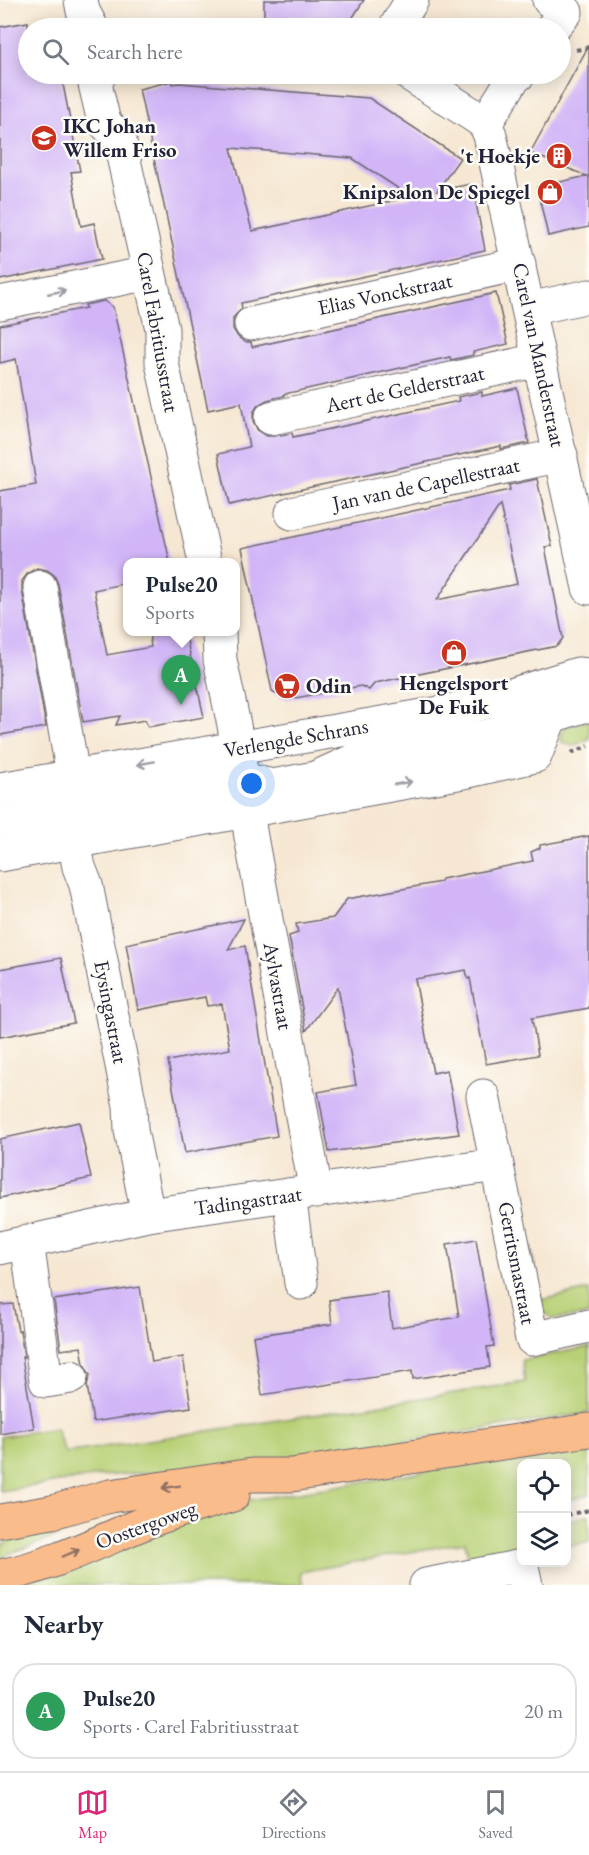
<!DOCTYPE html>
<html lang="en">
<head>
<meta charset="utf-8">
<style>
  body { margin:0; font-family:"EB Garamond",serif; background:#f6f6f7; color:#1f2937 }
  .controls { position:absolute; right:18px; bottom:18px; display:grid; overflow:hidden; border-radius:12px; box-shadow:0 3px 15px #0003 }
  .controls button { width:54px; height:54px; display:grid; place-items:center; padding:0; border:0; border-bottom:2px solid #e0e1e3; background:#fff; color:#1f2937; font:30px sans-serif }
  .you { position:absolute; left:252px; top:784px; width:21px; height:21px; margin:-15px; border:4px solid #fff; border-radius:50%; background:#1a73e8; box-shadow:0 0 0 9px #1a73e833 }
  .badge { display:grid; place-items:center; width:39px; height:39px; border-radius:50%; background:#db2777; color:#fff; font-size:20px; font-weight:700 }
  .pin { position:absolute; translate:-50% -50px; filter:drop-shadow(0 2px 3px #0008) }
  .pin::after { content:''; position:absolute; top:32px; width:21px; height:18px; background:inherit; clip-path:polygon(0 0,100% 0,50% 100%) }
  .popup { position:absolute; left:123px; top:558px; width:117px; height:78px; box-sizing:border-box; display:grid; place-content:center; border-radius:12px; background:#fff; filter:drop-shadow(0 2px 4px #0005); font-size:20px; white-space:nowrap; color:#747a83 }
  .popup b { font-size:22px; color:#1f2937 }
  .popup::after { content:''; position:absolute; left:50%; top:100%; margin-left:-12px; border:12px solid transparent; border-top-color:#fff }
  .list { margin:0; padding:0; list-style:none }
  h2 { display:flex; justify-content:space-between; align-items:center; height:78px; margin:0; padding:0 24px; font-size:26px }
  h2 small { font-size:20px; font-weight:400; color:#747a83 }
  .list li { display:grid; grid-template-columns:39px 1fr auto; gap:18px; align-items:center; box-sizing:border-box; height:96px; margin:0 12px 12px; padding:0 12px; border:2px solid #e0e1e3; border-radius:24px }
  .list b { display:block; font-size:22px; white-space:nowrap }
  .list p { margin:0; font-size:20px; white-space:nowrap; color:#747a83 }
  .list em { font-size:20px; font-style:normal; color:#747a83 }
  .icon { flex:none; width:33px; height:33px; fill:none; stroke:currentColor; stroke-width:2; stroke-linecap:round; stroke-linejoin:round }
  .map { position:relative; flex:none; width:589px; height:1585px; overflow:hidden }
  .search { position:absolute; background:#fff; box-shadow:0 3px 15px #0003; left:18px; right:18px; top:18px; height:66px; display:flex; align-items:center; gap:15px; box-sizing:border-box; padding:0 21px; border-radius:33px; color:#747a83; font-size:22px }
  .sheet { height:186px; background:#fff }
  nav { display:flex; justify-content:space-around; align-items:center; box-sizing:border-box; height:84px; border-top:2px solid #e0e1e3; background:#fff; font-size:16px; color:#747a83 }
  nav a { display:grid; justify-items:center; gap:3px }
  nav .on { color:#db2777 }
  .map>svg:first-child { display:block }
  .green { fill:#b8d075; stroke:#6d7958; stroke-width:1.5 }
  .building { fill:#d1b5f7; fill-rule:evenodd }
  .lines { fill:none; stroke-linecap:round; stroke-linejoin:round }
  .minor-casing { stroke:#6c6770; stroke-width:35 }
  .major-casing { stroke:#6c6770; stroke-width:35 }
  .path { stroke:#6c6770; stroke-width:4; stroke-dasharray:4.5 4.5; stroke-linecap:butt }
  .minor { stroke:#fff; stroke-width:33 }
  .major { stroke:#fabc8b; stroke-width:33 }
  .oneway { stroke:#9c9ca7 }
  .oneway2 { stroke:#8e6f63 }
  .labels { text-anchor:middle; stroke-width:5; stroke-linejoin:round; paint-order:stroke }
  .poi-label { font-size:21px; font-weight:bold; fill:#22223b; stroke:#fdfcf7; text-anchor:start }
  .street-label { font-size:21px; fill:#22223b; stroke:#fdfcf7 }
</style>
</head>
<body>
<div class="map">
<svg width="589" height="1585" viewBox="0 0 589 1585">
  <rect width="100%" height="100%" fill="#fdfcf7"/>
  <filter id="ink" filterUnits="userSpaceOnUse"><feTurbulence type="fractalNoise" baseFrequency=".0167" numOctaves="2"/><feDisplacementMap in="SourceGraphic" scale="12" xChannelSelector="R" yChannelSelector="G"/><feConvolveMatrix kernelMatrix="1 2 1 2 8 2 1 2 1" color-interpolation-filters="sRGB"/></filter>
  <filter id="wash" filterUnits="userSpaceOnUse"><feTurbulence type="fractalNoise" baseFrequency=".008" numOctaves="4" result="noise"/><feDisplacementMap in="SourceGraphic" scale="24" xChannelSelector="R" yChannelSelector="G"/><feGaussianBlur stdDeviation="1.35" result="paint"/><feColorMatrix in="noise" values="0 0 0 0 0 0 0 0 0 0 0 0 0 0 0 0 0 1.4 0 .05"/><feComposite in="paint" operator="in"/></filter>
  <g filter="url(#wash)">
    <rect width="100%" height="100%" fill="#f6e7d2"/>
    <!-- green -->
    <g class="green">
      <polygon points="589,720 589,739 572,746 562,742 561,736 565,727"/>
      <polygon points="530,1245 541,1300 589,1290 589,1315 553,1319 542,1311"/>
      <polygon points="589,1347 589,1413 237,1467 99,1476 0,1491 0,1437 56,1428 65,1453 525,1382 522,1360"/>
      <polygon points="589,1445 589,1495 567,1500 566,1464 522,1464 522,1546 518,1554 470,1564 465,1542 300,1572 303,1585 16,1585 232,1503"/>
      <polygon points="589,1515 589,1542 567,1546 567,1521"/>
      <polygon points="58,1528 61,1535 0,1557 0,1546 13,1538"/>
    </g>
    <g id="blocks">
      <!-- building -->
      <g class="building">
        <polygon points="264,0 364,0 348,25 264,18"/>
        <polygon points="28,22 28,74 61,74 80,171 71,172 81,226 94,223 102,259 0,280 0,27"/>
        <polygon points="589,45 589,227 548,236 537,187 587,176 530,153"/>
        <path d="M172,81V84L179,83L369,98L460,158L437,191L470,184L476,203L485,250L241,303L242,308L233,318V329L238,337L245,342H251L252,347L496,293L508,344L473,352V355L451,360L450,357L284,394V396L267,400L258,405L253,413V421L258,431L266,436H274L292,433L293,437L459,401L458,397L482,392V396L517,388L529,443L501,449V446L229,505L218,454L249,447L241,403L208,410L139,89ZM231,148L352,158L411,197L252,231Z"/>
        <polygon points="104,301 113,307 170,562 127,562 127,583 94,590 107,655 151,647 149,632 185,632 204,717 148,727 145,720 116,725 120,716 83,722 58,584 54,575 47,570 37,568 28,573 22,581 22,590 46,727 0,735 0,491 36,485 16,359 0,363 0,325 86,308 85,305"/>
        <path d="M537,479L552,546L545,547L563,638L557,646L375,683L369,690L361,686L290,699H286L272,691L242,548L510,490L509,485ZM500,505L517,584L437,600Z"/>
        <polygon points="589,836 589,1008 532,1018 538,1055 486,1064 470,978 468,979 466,970 415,979 433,1073 447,1070 459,1134 329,1152 318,1092 356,1085 338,987 306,1031 289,936 298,933 296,924 333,918 347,899 430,884 440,882 442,879 533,861 531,852 540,848 540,845"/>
        <polygon points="244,919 228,950 245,946 277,1136 185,1153 168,1061 230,1049 222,1004 207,1006 205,997 138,1010 126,944"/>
        <polygon points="61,958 74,1023 0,1037 0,969"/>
        <polygon points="79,1122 91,1178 0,1198 0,1139"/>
        <polygon points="476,1239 494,1346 487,1347 490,1367 413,1379 412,1371 262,1395 253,1336 332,1324 329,1300 387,1292 392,1328 459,1317 447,1244"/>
        <polygon points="140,1287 152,1362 183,1357 191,1407 93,1422 87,1385 90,1375 84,1364 81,1347 61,1350 54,1300"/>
        <polygon points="13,1304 18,1331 20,1330 24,1357 22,1357 34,1428 0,1434 0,1305"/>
      </g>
    </g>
  </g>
  <g filter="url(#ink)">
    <use href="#blocks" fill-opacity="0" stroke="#6c6770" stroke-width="1.5"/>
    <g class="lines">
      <defs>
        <g id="minor">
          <polyline points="81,0 83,11 92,28"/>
          <polyline points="549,0 566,12 552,28"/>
          <polyline points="395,28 412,0"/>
          <polyline points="100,74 95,84 104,122 119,138 162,329 162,363 205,562"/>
          <polyline points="409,74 476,117 485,124 490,135 589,588"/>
          <polyline points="485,124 513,79 519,74"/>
          <polyline points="0,303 149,273"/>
          <polyline points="529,309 589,296"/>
          <polyline points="251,324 519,264"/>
          <polyline points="271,418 539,360"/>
          <polyline points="292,513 561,455"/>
          <polyline points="40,587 77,798"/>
          <polyline points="219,632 220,660 234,725 251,837 316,1192"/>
          <polyline points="0,789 440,713 492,701 578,674 589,675"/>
          <polyline points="70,821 79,867 86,885 130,1106 131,1130 148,1215"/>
          <polyline points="0,822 243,779 273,786 315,778 355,760 492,735 583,706 589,706"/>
          <polyline points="0,855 469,771 535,756 551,716"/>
          <polyline points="483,1096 532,1339 589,1326"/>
          <polyline points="289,1195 301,1283"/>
          <polyline points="27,1241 46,1381 71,1377"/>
          <polyline points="0,1248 148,1215 497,1165"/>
          <polyline points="426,1585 522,1566 526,1585"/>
        </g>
        <g id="major">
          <polyline points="0,1521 52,1512 110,1496 252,1475 292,1475 589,1430"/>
          <path d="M0,1576C52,1566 100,1541 149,1521C176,1511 205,1503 233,1495"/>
        </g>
      </defs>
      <!-- minor casing -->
      <use href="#minor" class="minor-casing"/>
      <!-- major casing -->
      <use href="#major" class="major-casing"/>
      <!-- path -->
      <g class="path">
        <polyline points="576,50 589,47"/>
        <polyline points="571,753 589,746"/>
        <polyline points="566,1515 589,1510"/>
      </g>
      <!-- minor -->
      <use href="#minor" class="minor"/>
      <!-- major -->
      <use href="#major" class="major"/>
    </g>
    <!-- one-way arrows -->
    <defs><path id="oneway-shaft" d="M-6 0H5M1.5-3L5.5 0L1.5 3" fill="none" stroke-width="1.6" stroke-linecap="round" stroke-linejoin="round" transform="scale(1.5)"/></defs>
    <g class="oneway">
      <use href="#oneway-shaft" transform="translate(57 292) rotate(-11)"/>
      <use href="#oneway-shaft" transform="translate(146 763) rotate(170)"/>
      <use href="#oneway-shaft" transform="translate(403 783) rotate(-10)"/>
    </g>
    <g class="oneway2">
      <use href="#oneway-shaft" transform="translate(171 1487) rotate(171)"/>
      <use href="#oneway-shaft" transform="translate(71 1553) rotate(-23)"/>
    </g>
  </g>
  <!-- icons -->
  <defs>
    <symbol id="school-disc" viewBox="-11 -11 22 22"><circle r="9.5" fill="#c8321e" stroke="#fdfcf7"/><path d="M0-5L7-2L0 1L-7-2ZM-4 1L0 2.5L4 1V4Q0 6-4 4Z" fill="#fff"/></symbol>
    <symbol id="building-disc" viewBox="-11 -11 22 22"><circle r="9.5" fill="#c8321e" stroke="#fdfcf7"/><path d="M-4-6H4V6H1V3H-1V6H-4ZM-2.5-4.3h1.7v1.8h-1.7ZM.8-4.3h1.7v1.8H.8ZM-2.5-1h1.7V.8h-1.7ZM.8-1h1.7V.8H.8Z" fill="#fff"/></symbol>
    <symbol id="shop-disc" viewBox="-11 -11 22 22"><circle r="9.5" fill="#c8321e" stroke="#fdfcf7"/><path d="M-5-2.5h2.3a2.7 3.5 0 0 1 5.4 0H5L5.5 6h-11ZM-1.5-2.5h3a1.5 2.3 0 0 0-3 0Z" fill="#fff"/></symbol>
    <symbol id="supermarket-disc" viewBox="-11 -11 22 22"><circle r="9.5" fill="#c8321e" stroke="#fdfcf7"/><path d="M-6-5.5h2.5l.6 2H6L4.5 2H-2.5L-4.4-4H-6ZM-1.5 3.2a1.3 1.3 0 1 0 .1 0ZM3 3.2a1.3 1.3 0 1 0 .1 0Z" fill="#fff"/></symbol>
  </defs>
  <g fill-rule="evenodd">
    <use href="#school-disc" x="29" y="123" width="30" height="30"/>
    <use href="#building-disc" x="544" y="141" width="30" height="30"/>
    <use href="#shop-disc" x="535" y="177" width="30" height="30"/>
    <use href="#shop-disc" x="439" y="638" width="30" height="30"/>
    <use href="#supermarket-disc" x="272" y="671" width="30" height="30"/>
  </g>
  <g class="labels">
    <!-- poi labels -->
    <g class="poi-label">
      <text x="63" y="133">IKC Johan<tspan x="63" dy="24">Willem Friso</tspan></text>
      <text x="540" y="163" text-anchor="end">'t Hoekje</text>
      <text x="530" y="199" text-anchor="end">Knipsalon De Spiegel</text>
      <text x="454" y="690" text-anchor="middle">Hengelsport<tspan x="454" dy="24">De Fuik</tspan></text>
      <text x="306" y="693">Odin</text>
    </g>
    <!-- street labels -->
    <g class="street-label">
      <text transform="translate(385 294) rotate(-12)" y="7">Elias Vonckstraat</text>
      <text transform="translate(158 332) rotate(80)" y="7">Carel Fabritiusstraat</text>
      <text transform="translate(539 355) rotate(78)" y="7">Carel van Manderstraat</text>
      <text transform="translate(405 389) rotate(-12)" y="7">Aert de Gelderstraat</text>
      <text transform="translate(426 484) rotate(-12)" y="7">Jan van de Capellestraat</text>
      <text transform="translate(296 738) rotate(-10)" y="7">Verlengde Schrans</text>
      <text transform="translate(278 986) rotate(80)" y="7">Aylvastraat</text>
      <text transform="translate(111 1012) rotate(79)" y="7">Eysingastraat</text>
      <text transform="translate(248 1201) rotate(-8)" y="7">Tadingastraat</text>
      <text transform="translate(517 1263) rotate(79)" y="7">Gerritsmastraat</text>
      <text transform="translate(146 1525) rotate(-20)" y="7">Oostergoweg</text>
    </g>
  </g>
</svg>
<div class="controls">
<button><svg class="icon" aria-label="locate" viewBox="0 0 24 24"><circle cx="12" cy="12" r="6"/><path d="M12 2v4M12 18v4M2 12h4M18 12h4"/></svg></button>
<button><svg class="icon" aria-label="layers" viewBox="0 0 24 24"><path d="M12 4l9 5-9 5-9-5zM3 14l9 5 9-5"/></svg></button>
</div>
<div class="you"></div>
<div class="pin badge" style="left:181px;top:705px;background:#2e9e5b">A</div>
<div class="popup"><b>Pulse20</b>Sports</div>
<div class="search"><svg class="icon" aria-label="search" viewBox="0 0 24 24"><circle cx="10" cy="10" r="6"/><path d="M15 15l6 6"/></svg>Search here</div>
</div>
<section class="sheet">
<h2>Nearby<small></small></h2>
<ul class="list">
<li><span class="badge" style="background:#2e9e5b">A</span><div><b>Pulse20</b><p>Sports · Carel Fabritiusstraat</p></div><em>20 m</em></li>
</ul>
</section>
<nav>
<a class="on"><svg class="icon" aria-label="map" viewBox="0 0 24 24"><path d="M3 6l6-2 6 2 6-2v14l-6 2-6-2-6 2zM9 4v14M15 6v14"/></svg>Map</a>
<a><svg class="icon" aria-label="directions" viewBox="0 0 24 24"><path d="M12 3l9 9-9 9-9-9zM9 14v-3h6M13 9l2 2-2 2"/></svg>Directions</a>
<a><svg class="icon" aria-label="saved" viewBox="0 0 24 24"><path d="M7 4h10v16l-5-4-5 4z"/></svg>Saved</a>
</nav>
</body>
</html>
